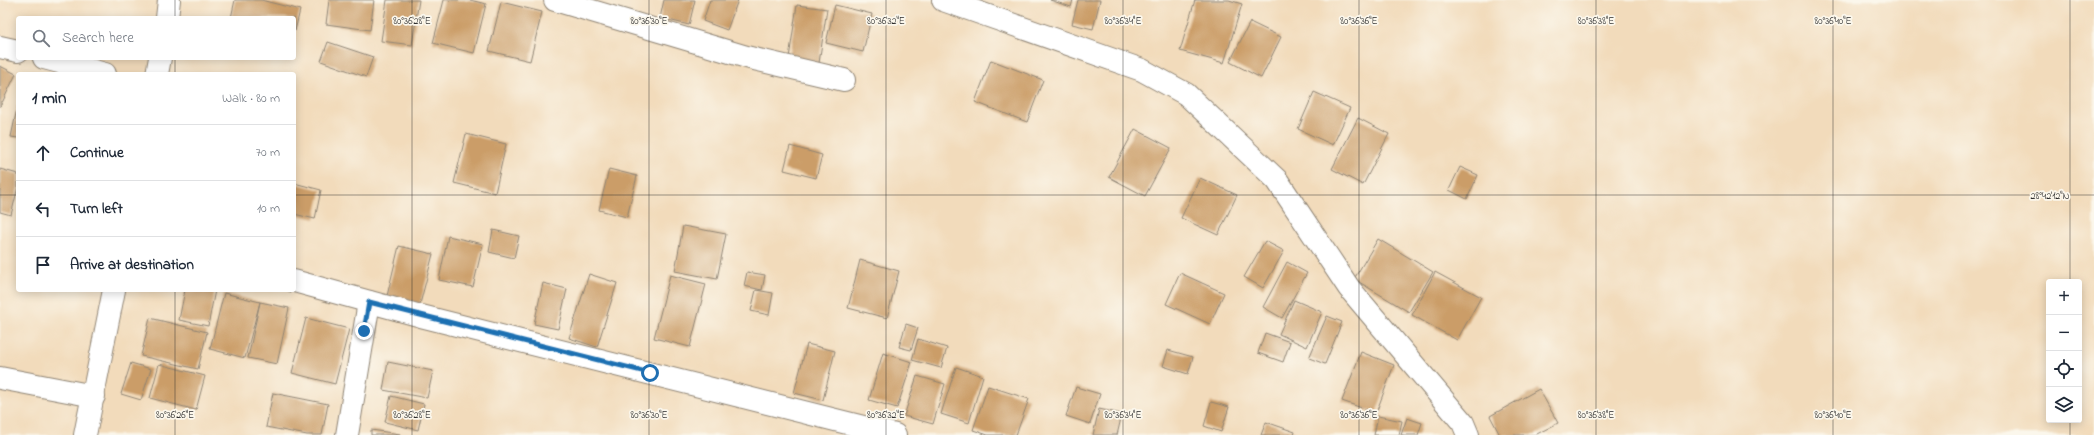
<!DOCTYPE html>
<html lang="en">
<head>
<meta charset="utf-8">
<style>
  body { margin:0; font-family:"Indie Flower",sans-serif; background:#f2f2f3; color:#1f2937 }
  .controls { position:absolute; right:12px; bottom:12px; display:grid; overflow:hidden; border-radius:4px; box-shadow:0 2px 10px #0003 }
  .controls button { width:36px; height:36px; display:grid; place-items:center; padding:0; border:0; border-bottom:1px solid #e0e1e3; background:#fff; color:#1f2937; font:20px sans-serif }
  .stop { position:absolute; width:12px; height:12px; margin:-9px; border:3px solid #1f6fb2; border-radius:50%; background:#fff }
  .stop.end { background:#1f6fb2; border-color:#fff; box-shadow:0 1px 4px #0008 }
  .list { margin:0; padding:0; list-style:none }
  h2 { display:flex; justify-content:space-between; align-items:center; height:52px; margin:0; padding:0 16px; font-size:17px }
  h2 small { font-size:13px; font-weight:400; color:#747a83 }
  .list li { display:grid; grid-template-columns:26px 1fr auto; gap:12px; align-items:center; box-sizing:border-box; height:56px; padding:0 16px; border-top:1px solid #e0e1e3 }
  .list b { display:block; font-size:15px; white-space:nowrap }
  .list em { font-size:13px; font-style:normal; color:#747a83 }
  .icon { flex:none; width:22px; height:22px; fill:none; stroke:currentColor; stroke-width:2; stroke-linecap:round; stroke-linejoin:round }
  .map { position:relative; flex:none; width:2094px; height:435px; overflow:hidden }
  .search { position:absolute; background:#fff; box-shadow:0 2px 10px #0003; left:16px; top:16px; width:280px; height:44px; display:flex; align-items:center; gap:10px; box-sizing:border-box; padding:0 14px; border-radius:4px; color:#747a83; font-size:15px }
  .panel { position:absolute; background:#fff; box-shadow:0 2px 10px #0003; left:16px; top:72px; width:280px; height:220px; border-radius:4px }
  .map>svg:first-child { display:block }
  .building { fill:#cb9d68 }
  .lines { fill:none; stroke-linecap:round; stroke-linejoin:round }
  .minor-casing { stroke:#8e8373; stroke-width:24 }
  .minor { stroke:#fff; stroke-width:22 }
  .route { stroke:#1f6fb2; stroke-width:5 }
  .ticks { fill:none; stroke:#2b2b2b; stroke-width:1; stroke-opacity:0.45 }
  .ticks-label { font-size:10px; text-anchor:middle; fill:#2b2b2b; stroke:#fbf7ec; stroke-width:3.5; stroke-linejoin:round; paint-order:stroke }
</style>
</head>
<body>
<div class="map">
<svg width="2094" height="435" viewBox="0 0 2094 435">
  <rect width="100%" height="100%" fill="#fbf7ec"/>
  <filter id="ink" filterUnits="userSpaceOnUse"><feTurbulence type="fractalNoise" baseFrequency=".025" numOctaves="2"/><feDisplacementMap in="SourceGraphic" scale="8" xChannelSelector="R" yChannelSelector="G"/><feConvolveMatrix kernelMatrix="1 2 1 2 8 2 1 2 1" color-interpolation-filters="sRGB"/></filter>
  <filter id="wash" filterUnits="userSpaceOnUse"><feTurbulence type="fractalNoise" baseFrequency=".012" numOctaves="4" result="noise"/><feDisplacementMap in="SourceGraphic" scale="16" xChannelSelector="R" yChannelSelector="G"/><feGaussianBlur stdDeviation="0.9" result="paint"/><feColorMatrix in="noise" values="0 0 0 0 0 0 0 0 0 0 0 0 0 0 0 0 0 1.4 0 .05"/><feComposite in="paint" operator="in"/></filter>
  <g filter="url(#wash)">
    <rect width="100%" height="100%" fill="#f2dbbb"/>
    <g id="blocks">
      <!-- building -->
      <g class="building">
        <polygon points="235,0 261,0 300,10 295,31 294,18 231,18"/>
        <polygon points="329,0 374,0 370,30 326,24"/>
        <polygon points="387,0 419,0 412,45 381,41"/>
        <polygon points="444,0 470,0 486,4 474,53 433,43"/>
        <polygon points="664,0 695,0 689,25 660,18"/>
        <polygon points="710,0 738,0 727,30 703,21"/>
        <polygon points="1050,0 1073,0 1071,7"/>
        <polygon points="1078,0 1100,0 1093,29 1072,24"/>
        <polygon points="1195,0 1229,0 1242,4 1224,63 1180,51"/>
        <polygon points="501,2 542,12 530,61 489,51"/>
        <polygon points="797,5 827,9 819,63 789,58"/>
        <polygon points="835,5 872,14 863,52 826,43"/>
        <polygon points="1250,22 1281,37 1261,78 1230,62"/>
        <polygon points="328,42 373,57 366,77 321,61"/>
        <polygon points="991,60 1043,80 1027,122 975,102"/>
        <polygon points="0,66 16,74 0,107"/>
        <polygon points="1314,92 1350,108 1333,145 1298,129"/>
        <polygon points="18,104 18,138 11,137"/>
        <polygon points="1358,118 1389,134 1363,185 1332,169"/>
        <polygon points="1135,129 1171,148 1145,196 1109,177"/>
        <polygon points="466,134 506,144 495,193 454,183"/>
        <polygon points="790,146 822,155 816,178 784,170"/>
        <polygon points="1460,167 1478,175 1467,199 1449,190"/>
        <polygon points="0,169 18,174 18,187 11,215 0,212"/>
        <polygon points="609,169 637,176 627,217 599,210"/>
        <polygon points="1200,178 1237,195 1218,235 1181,218"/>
        <polygon points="294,183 321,190 315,219 294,214"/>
        <polygon points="683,226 726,234 717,279 675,271"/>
        <polygon points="493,230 519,236 514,258 489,252"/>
        <polygon points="448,236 483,244 473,287 439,280"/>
        <polygon points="1378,239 1433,272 1409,312 1354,279"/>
        <polygon points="1265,241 1284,251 1263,288 1244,277"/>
        <polygon points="399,246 433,254 420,304 387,296"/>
        <polygon points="860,260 899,271 887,318 848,308"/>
        <polygon points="1287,262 1307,273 1282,318 1263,307"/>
        <polygon points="747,272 765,275 762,290 744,286"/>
        <polygon points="1435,272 1481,297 1457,340 1412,315"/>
        <polygon points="1180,273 1224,293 1210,324 1166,304"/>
        <polygon points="589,274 617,283 597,347 569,338"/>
        <polygon points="670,275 706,284 690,347 654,338"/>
        <polygon points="543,283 567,289 558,329 534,324"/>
        <polygon points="185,290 215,290 208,326 179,320"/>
        <polygon points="756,290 773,293 769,315 751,311"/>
        <polygon points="224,293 260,302 245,358 210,349"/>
        <polygon points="1294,300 1322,312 1307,347 1279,334"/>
        <polygon points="260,302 289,308 277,364 248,358"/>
        <polygon points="1327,316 1342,322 1325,364 1309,358"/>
        <polygon points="150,318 207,332 198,369 141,356"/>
        <polygon points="306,318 349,329 335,384 292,373"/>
        <polygon points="906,324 918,328 911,350 899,347"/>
        <polygon points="1265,333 1290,342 1283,362 1258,353"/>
        <polygon points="918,339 947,348 941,368 912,360"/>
        <polygon points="807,344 835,351 823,400 794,393"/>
        <polygon points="1168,350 1193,357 1188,374 1163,366"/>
        <polygon points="1361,352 1394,365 1376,413 1342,401"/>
        <polygon points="883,353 912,362 897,408 869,400"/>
        <polygon points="388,362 433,371 427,398 383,390"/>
        <polygon points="131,363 151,369 141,400 121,394"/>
        <polygon points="159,364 205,376 196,410 150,398"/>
        <polygon points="956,367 983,376 969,423 941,414"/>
        <polygon points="917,376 945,384 933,424 904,416"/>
        <polygon points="988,386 1029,399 1016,435 988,435 973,430"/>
        <polygon points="1076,387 1100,394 1090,424 1066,416"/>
        <polygon points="1539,389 1558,423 1535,435 1500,435 1490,416"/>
        <polygon points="273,393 328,404 322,435 307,435 266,427"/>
        <polygon points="391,396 424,404 418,430 385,422"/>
        <polygon points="1211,402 1229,407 1221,432 1204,426"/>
        <polygon points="1099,409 1122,414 1117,435 1093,435"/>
        <polygon points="1378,416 1402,421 1399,435 1374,435"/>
        <polygon points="1407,418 1422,423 1418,435 1401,435"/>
        <polygon points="1266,422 1295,432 1294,435 1261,435"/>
        <polygon points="371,430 400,434 400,435 371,435"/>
      </g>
    </g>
  </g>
  <g filter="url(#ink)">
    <use href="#blocks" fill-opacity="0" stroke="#8e8373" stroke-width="1"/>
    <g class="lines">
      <defs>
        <g id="minor">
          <polyline points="555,0 750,58 844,80"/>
          <polyline points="943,0 1142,70 1186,94 1277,180 1349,288 1463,423 1468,435"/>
          <polyline points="167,18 169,0"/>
          <polyline points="0,47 18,51"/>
          <polyline points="44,58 105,74"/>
          <polyline points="157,74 160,58"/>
          <polyline points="294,281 421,316 895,435"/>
          <polyline points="0,378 94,396"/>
          <polyline points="85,435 114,290"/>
          <polyline points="347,435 369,302"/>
        </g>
      </defs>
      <!-- minor casing -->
      <use href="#minor" class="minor-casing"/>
      <!-- minor -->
      <use href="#minor" class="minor"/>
    </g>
  </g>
  <g class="lines" filter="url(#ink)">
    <!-- route -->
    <polyline class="route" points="364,331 369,302 650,373"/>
  </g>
  <!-- ticks -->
  <path class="ticks" d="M175,0V18M412,0V435M649,0V435M886,0V435M1123,0V435M1359,0V435M1596,0V435M1833,0V435M2070,0V282M175,58V74M0,195H18M294,195H2094M175,290V435M2070,420V435"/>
  <g class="ticks-label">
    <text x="412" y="24">80°36'28"E</text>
    <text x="649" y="24">80°36'30"E</text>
    <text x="886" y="24">80°36'32"E</text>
    <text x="1123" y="24">80°36'34"E</text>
    <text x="1359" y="24">80°36'36"E</text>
    <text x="1596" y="24">80°36'38"E</text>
    <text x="1833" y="24">80°36'40"E</text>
    <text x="2050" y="199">28°42'12"N</text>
    <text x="175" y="418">80°36'26"E</text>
    <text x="412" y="418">80°36'28"E</text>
    <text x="649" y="418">80°36'30"E</text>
    <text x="886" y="418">80°36'32"E</text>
    <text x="1123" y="418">80°36'34"E</text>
    <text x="1359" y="418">80°36'36"E</text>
    <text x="1596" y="418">80°36'38"E</text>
    <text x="1833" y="418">80°36'40"E</text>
  </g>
</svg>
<div class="controls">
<button>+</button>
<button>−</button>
<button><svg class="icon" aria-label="locate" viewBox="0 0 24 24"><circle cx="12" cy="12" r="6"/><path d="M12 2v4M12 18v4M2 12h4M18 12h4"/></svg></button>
<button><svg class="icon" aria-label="layers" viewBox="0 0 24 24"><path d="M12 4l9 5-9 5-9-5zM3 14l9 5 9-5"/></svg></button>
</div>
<div class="stop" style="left:650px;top:373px"></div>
<div class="stop end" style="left:364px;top:331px"></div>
<div class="search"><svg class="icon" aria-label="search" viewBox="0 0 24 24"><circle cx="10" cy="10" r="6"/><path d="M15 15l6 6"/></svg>Search here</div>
<section class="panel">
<h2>1 min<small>Walk · 80 m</small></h2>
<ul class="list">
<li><svg class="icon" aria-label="ahead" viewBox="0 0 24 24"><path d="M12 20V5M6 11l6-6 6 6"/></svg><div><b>Continue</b></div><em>70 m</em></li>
<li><svg class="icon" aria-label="left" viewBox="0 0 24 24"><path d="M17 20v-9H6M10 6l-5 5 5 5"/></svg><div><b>Turn left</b></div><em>10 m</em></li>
<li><svg class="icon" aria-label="arrive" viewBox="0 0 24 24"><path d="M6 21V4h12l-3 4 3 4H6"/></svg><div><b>Arrive at destination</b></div></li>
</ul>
</section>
</div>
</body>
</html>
